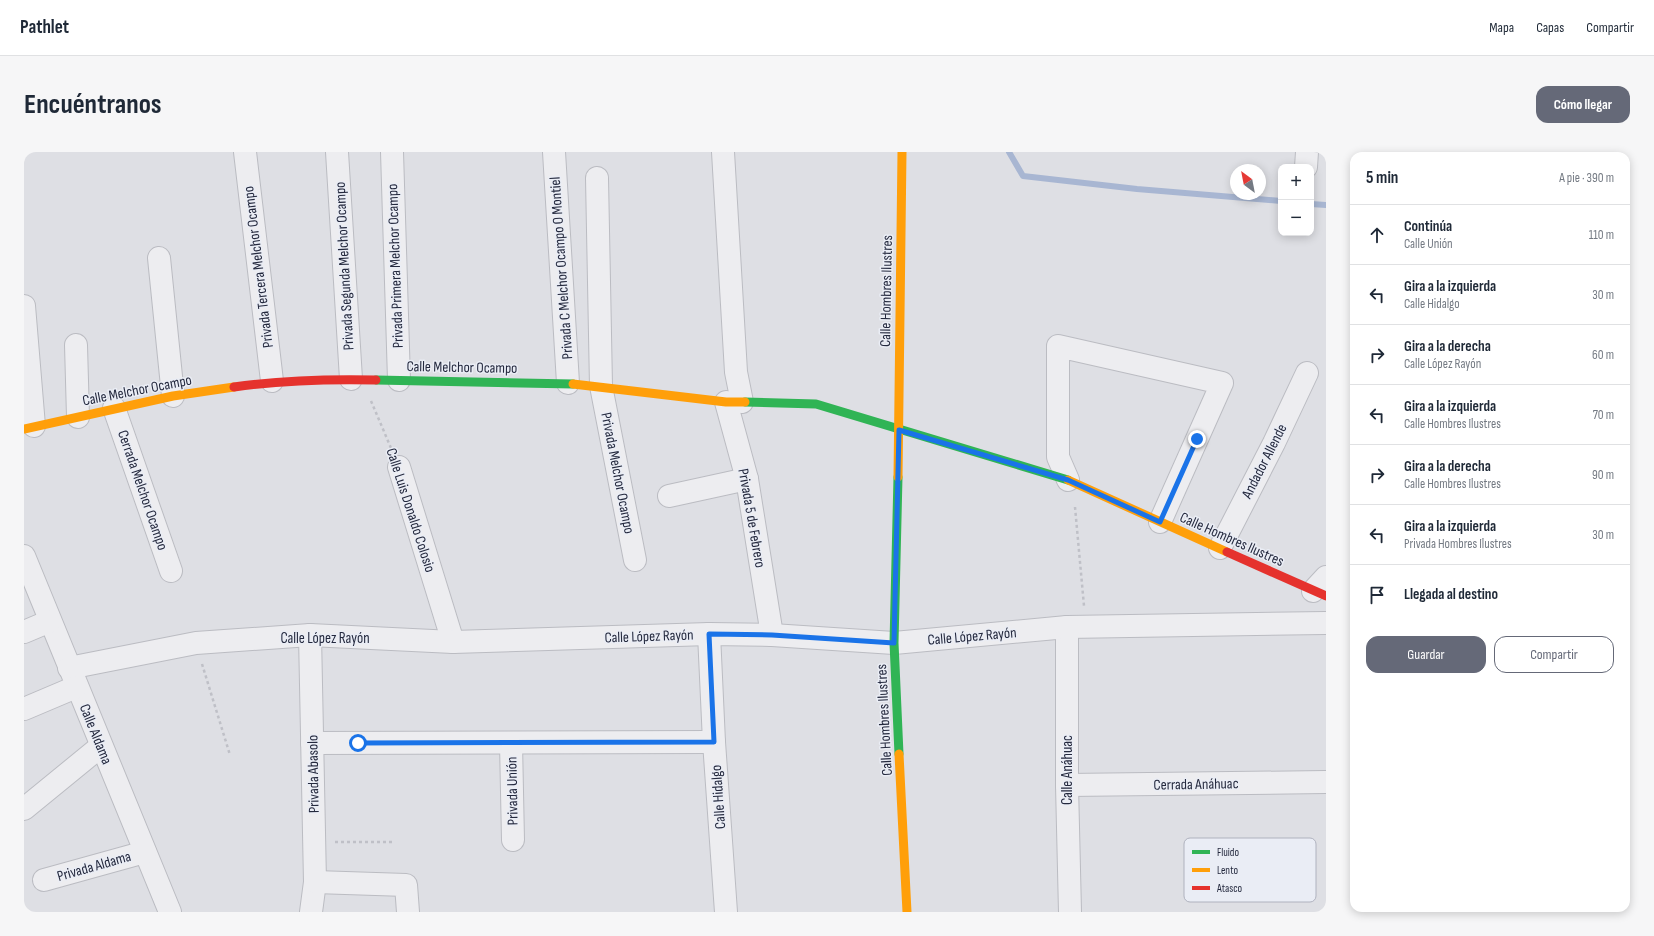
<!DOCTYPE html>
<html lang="es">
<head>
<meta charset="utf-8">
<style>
  body { margin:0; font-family:"Sofia Sans Condensed",sans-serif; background:#f6f6f7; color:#1f2937 }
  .controls { position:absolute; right:12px; top:12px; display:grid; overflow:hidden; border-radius:8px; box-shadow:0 2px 10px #0003 }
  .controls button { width:36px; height:36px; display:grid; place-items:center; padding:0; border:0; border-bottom:1px solid #e0e1e3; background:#fff; color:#1f2937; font:20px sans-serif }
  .compass { position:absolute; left:1206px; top:12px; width:36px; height:36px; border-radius:50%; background:#fff; box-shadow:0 2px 10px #0003; rotate:328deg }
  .stop { position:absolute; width:12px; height:12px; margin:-9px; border:3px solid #1a73e8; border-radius:50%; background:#fff }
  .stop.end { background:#1a73e8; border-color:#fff; box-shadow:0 1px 4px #0008 }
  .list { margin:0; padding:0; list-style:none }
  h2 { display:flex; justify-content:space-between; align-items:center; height:52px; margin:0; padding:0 16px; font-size:17px }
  h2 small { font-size:13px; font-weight:400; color:#747a83 }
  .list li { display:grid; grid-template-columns:26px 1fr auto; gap:12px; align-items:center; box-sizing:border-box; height:60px; padding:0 16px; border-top:1px solid #e0e1e3 }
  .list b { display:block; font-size:15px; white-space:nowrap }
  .list p { margin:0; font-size:13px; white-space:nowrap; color:#747a83 }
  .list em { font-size:13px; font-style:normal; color:#747a83 }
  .actions { display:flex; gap:8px; padding:12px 16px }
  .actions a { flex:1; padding:9px 0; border:1px solid #656978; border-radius:12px; text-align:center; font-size:14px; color:#656978 }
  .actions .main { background:#656978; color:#fff }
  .icon { flex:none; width:22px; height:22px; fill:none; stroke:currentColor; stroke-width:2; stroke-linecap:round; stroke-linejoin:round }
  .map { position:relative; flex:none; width:1302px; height:760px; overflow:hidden; border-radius:12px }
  header { display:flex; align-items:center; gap:24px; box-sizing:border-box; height:56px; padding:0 20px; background:#fff; border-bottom:1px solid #e0e1e3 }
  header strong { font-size:19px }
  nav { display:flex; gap:22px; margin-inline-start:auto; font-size:14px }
  .intro { display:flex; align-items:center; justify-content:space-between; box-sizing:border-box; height:96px; padding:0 24px }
  h1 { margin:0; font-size:28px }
  .button { padding:10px 18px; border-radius:12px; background:#656978; color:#fff; font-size:14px; font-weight:700 }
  main { display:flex; gap:24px; padding:0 24px }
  aside { flex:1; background:#fff; border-radius:12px; box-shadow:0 2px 10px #0003 }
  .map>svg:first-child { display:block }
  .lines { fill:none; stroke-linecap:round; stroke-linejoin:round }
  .stream { stroke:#a8b6d2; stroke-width:6 }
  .street-casing { stroke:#bbbcc2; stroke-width:24 }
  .path { stroke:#bfc0c7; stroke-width:2.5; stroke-dasharray:3 3; stroke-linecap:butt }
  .street { stroke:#ededf0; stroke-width:22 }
  .fast { stroke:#30b455; stroke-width:9 }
  .slow { stroke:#ff9f0a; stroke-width:9 }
  .jam { stroke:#e5322d; stroke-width:9 }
  .route { stroke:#1a73e8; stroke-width:5 }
  .labels { text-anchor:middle; stroke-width:3; stroke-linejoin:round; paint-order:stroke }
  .street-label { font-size:15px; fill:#24293e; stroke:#eaedf5 }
  .key { fill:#eaedf5; stroke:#afb2be; stroke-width:1 }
  .key-label { font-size:11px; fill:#24293e }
</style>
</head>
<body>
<header>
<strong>Pathlet</strong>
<nav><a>Mapa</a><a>Capas</a><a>Compartir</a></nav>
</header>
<div class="intro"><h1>Encuéntranos</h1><a class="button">Cómo llegar</a></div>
<main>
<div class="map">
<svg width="1302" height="760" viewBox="0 0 1302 760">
  <rect width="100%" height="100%" fill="#dedfe4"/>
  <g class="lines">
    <!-- stream -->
    <g class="stream">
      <polyline points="985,0 999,24 1113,37 1257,49"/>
      <polyline points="1287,52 1302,53"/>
    </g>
    <defs>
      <g id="street">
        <polyline points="221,0 248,229"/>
        <polyline points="313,0 327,227"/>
        <polyline points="368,0 375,228"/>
        <polyline points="530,0 544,231"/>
        <polyline points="699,0 712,220 718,250"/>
        <polyline points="1282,15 1283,0"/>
        <polyline points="573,26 577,234 611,408"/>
        <polyline points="135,106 149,244"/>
        <polyline points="0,154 10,274"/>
        <polyline points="52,193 54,265"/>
        <polyline points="702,250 723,327 748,483"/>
        <polyline points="90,256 147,419"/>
        <polyline points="375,315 429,490"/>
        <polyline points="1044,328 1034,305 1034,194 1198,231 1136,370"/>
        <polyline points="645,344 723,327"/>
        <polyline points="1196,396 1250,291 1283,221"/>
        <polyline points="0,404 146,760"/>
        <polyline points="1289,439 1302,425"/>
        <polyline points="1043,475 1043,633 1046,760"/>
        <polyline points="0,480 26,469"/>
        <polyline points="685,482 690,590 702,760"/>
        <polyline points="286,483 291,730 287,760"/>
        <polyline points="45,516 172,491 286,483 429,490 685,482 748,483 870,491 1043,475 1302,471"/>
        <polyline points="0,557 52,535"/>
        <polyline points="288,591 690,590"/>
        <polyline points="487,591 489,688"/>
        <polyline points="1043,633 1302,630"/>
        <polyline points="0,657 77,594"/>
        <polyline points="20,728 121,700"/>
        <polyline points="291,730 382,733 384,760"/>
      </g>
    </defs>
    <!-- street casing -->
    <use href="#street" class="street-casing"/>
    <!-- path -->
    <g class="path">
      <polyline points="347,249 367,296"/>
      <polyline points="1051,355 1060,454"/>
      <polyline points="178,512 206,603"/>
      <polyline points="311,690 371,690"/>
    </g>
    <!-- street -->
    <use href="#street" class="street"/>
    <!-- fast -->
    <g class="fast">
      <polyline points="352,228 549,232"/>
      <polyline points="721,250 792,252 1044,328"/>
      <polyline points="874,325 870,491 875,602"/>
    </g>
    <!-- slow -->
    <g class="slow">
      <polyline points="549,232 702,250 721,250"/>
      <polyline points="0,277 149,244 210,235"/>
      <polyline points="874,325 878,0"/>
      <polyline points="1044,328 1203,400"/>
      <polyline points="875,602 883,760"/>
    </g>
    <!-- jam -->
    <g class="jam">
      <path d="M210,235C258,228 304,227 352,228"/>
      <polyline points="1203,400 1302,444"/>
    </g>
  </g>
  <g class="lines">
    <!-- route -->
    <polyline class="route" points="334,591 690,590 685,482 748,483 870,491 875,278 1044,328 1136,370 1173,287"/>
  </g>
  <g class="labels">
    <!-- street labels -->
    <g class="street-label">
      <text transform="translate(320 114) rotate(-93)" y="5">Privada Segunda Melchor Ocampo</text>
      <text transform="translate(371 114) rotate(-92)" y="5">Privada Primera Melchor Ocampo</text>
      <text transform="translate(234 115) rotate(-97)" y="5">Privada Tercera Melchor Ocampo</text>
      <text transform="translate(537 116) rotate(-94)" y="5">Privada C Melchor Ocampo O Montiel</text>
      <text transform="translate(862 139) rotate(-89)" y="5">Calle Hombres Ilustres</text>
      <text transform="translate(438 215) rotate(1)" y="5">Calle Melchor Ocampo</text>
      <text transform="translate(113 238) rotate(-11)" y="5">Calle Melchor Ocampo</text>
      <text transform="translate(1240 309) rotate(-63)" y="5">Andador Allende</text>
      <text transform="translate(594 321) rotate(79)" y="5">Privada Melchor Ocampo</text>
      <text transform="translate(119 338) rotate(71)" y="5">Cerrada Melchor Ocampo</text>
      <text transform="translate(387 358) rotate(72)" y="5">Calle Luis Donaldo Colosio</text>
      <text transform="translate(728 366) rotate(80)" y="5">Privada 5 de Febrero</text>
      <text transform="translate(1208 387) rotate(24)" y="5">Calle Hombres Ilustres</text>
      <text transform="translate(625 484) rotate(-2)" y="5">Calle López Rayón</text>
      <text transform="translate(948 484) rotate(-5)" y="5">Calle López Rayón</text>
      <text x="301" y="491">Calle López Rayón</text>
      <text transform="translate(860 568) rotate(-93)" y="5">Calle Hombres Ilustres</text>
      <text transform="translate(72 582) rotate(68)" y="5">Calle Aldama</text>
      <text transform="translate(1043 618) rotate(-90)" y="5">Calle Anáhuac</text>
      <text transform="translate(289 622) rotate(-91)" y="5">Privada Abasolo</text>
      <text transform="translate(1172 632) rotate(-1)" y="5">Cerrada Anáhuac</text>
      <text transform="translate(488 639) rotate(-91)" y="5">Privada Unión</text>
      <text transform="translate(694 645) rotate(-94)" y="5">Calle Hidalgo</text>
      <text transform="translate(70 714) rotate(-16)" y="5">Privada Aldama</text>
    </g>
  </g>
  <!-- legend -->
  <rect x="1160" y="686" width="132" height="64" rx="6" class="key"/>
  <rect x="1168" y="698" width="18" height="4" fill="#30b455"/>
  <rect x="1168" y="716" width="18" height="4" fill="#ff9f0a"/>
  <rect x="1168" y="734" width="18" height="4" fill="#e5322d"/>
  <g class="key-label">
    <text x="1193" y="704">Fluido</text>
    <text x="1193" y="722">Lento</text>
    <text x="1193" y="740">Atasco</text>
  </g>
</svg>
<div class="controls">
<button>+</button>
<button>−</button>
</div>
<svg class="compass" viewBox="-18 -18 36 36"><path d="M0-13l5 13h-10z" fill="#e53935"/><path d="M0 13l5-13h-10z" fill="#747a83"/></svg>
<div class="stop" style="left:334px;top:591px"></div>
<div class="stop end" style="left:1173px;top:287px"></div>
</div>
<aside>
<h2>5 min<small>A pie · 390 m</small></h2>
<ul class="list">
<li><svg class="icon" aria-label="ahead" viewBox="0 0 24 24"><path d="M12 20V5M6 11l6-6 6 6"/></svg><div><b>Continúa</b><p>Calle Unión</p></div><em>110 m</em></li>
<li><svg class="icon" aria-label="left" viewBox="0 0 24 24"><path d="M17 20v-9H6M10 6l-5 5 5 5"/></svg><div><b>Gira a la izquierda</b><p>Calle Hidalgo</p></div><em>30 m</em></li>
<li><svg class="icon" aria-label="right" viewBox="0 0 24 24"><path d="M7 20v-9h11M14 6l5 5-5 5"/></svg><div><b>Gira a la derecha</b><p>Calle López Rayón</p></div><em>60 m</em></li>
<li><svg class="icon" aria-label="left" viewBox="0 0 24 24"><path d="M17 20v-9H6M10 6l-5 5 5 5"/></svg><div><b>Gira a la izquierda</b><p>Calle Hombres Ilustres</p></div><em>70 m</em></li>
<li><svg class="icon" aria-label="right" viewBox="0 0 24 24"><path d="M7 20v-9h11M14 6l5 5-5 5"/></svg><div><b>Gira a la derecha</b><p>Calle Hombres Ilustres</p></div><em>90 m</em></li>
<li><svg class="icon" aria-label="left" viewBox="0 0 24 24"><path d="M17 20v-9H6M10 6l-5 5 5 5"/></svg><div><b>Gira a la izquierda</b><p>Privada Hombres Ilustres</p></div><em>30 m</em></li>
<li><svg class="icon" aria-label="arrive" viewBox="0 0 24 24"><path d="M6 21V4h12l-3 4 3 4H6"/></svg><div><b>Llegada al destino</b></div></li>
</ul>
<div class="actions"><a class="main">Guardar</a><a>Compartir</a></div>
</aside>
</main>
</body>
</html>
